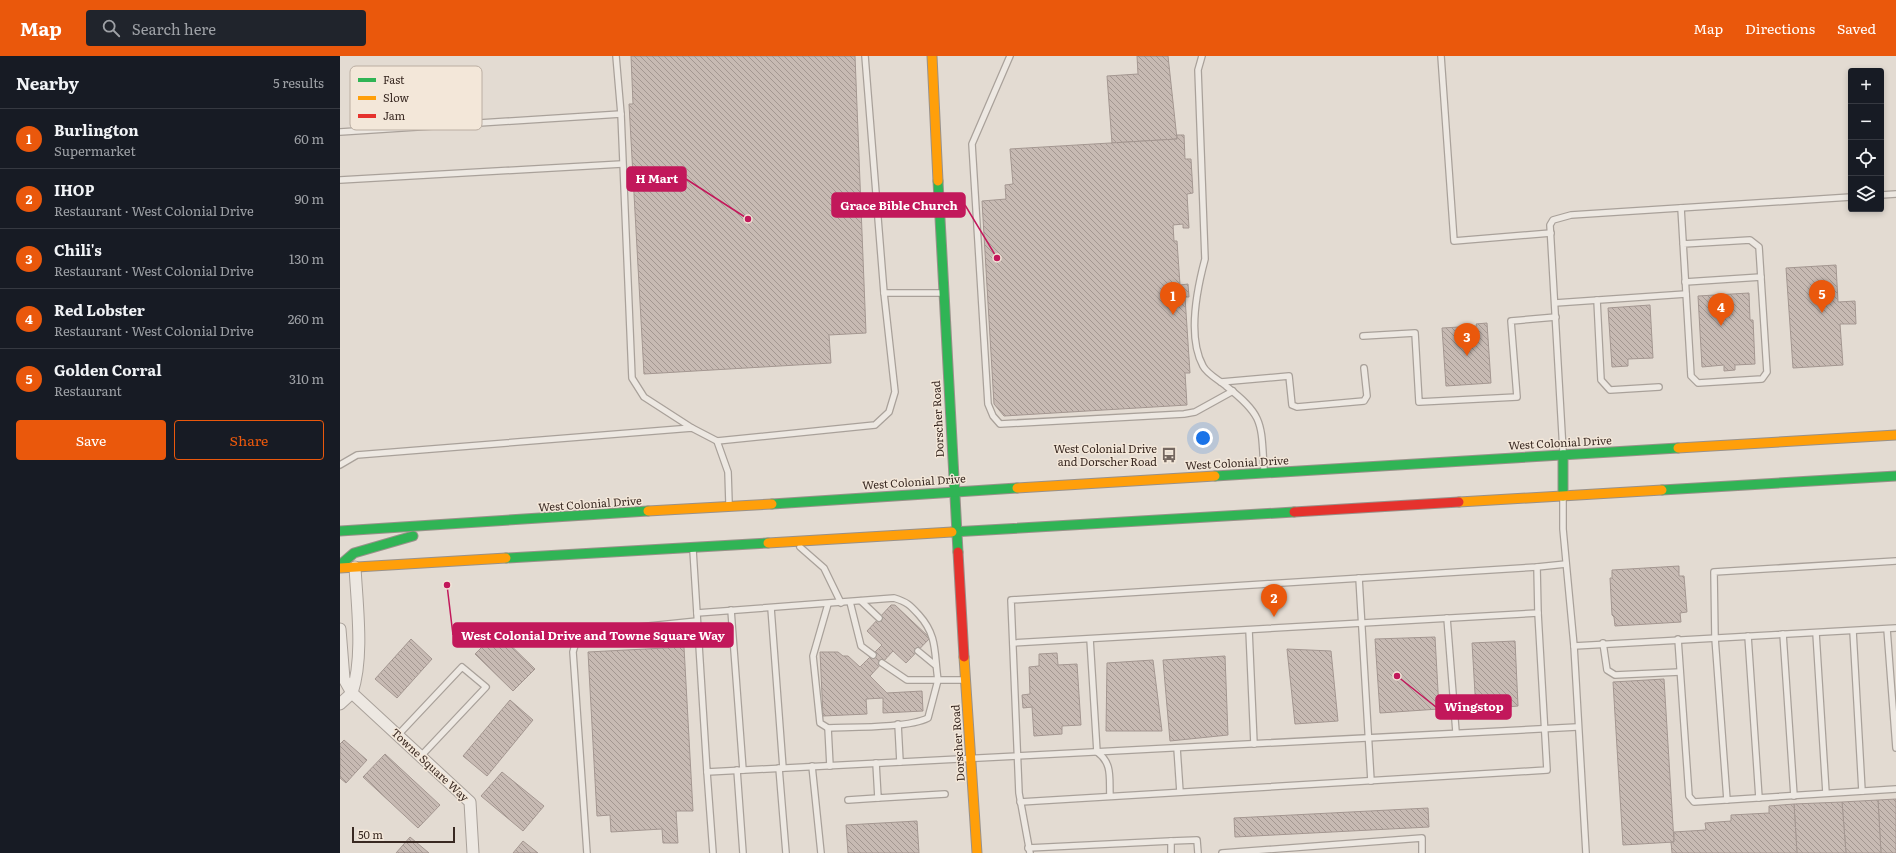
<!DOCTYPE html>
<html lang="en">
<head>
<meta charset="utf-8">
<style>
  body { margin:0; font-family:Literata,serif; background:#20242c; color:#f1f3f6 }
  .controls { position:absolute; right:12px; top:12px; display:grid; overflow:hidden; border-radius:4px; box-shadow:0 2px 6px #0003 }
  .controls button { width:36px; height:36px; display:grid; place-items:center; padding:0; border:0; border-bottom:1px solid #363941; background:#171b24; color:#f1f3f6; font:20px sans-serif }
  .scale { position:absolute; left:12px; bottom:10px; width:103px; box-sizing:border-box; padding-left:4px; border:2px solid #392922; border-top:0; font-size:11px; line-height:14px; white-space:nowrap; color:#392922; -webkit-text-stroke:3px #f3e7d9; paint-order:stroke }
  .you { position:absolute; left:863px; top:382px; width:14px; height:14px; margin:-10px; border:3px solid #fff; border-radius:50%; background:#1a73e8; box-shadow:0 0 0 6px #1a73e833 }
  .badge { display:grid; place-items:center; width:26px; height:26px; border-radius:50%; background:#ea580c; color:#fff; font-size:13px; font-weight:700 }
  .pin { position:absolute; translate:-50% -33px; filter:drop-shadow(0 1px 2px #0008) }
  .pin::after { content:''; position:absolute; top:21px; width:14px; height:12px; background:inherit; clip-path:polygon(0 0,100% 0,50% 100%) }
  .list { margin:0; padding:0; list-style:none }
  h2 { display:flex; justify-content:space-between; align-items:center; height:52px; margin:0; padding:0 16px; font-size:17px }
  h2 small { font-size:13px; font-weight:400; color:#9ea1a6 }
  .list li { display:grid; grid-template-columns:26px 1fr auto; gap:12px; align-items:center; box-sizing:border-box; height:60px; padding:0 16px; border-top:1px solid #363941 }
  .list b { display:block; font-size:15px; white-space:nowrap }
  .list p { margin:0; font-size:13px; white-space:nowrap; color:#9ea1a6 }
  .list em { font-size:13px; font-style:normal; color:#9ea1a6 }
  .actions { display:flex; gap:8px; padding:12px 16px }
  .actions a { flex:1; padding:9px 0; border:1px solid #ea580c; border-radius:4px; text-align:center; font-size:14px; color:#ea580c }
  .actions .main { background:#ea580c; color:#fff }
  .icon { flex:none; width:22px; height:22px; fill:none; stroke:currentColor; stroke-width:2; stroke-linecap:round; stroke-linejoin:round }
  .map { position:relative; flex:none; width:1556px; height:797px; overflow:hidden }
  header { display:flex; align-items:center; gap:24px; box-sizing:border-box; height:56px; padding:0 20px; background:#ea580c; color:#fff }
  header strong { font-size:19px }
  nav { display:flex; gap:22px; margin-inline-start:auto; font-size:14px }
  .search { width:280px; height:36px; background:#20242c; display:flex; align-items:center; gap:10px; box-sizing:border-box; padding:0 14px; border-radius:4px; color:#9ea1a6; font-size:15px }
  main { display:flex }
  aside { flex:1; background:#171b24 }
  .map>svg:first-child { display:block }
  .building { fill:url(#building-back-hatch); stroke:#a49791 }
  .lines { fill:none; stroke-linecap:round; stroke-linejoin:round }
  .lane-casing { stroke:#a9a19a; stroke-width:8 }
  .street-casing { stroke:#a9a19a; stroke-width:13 }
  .fast-casing { stroke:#99918a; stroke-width:11 }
  .slow-casing { stroke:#99918a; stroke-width:11 }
  .jam-casing { stroke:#99918a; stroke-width:11 }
  .lane { stroke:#ede8e2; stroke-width:5.5 }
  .street { stroke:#ede8e2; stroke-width:11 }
  .fast { stroke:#30b455; stroke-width:9 }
  .slow { stroke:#ff9f0a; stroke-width:9 }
  .jam { stroke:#e5322d; stroke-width:9 }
  .labels { text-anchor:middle; stroke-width:3; stroke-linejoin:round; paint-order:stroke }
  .street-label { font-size:11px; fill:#392922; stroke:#f3e7d9 }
  .poi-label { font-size:11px; fill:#392922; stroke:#f3e7d9; text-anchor:end }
  .key { fill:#f3e7d9; stroke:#bbaea2; stroke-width:1 }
  .key-label { font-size:11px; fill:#392922 }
  .leader { fill:none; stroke:#c2185b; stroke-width:1.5 }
  .callout-dot { fill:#c2185b; stroke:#f3e7d9; stroke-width:1.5 }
  .callout { fill:#c2185b; stroke:#c2185b; stroke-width:1.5 }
  .callout-label { font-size:12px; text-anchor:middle; font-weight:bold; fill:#fff }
</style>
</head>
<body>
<header>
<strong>Map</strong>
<div class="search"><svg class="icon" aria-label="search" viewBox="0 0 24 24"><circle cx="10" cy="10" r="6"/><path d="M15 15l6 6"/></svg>Search here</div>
<nav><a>Map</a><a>Directions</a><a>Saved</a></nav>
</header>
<main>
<aside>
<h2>Nearby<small>5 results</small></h2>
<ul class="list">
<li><span class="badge">1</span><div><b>Burlington</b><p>Supermarket</p></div><em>60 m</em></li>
<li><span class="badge">2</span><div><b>IHOP</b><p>Restaurant · West Colonial Drive</p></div><em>90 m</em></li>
<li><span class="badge">3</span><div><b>Chili's</b><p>Restaurant · West Colonial Drive</p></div><em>130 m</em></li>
<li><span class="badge">4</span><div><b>Red Lobster</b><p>Restaurant · West Colonial Drive</p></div><em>260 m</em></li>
<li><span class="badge">5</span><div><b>Golden Corral</b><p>Restaurant</p></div><em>310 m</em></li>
</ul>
<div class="actions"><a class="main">Save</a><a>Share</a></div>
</aside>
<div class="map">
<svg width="1556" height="797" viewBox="0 0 1556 797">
  <defs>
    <pattern id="building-back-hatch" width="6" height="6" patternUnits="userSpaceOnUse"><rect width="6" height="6" fill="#c7bab3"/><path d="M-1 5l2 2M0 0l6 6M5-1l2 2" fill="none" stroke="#a39791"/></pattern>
  </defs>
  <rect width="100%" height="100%" fill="#e3dbd2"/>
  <!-- building -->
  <g class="building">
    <polygon points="291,0 515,0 526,277 489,279 491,307 304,318 289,48 293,48"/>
    <polygon points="797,0 828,0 837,83 772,87 767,20 798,18"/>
    <polygon points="837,79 844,79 845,103 851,103 853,137 847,138 849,172 843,172 843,168 833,169 834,185 837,185 840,229 848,228 849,241 845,241 850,317 845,317 847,349 664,360 654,348 642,145 666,143 665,129 673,128 670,93 837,83"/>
    <polygon points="1496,209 1498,246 1515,245 1516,268 1500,268 1503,309 1453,312 1446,212"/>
    <polygon points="1409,237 1410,264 1413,264 1415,308 1395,309 1395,314 1384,315 1384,309 1362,311 1358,240"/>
    <polygon points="1310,249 1313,302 1288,303 1288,310 1272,311 1268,252"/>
    <polygon points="1147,267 1151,327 1106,330 1102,272 1137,270 1136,268"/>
    <polygon points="1339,510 1339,520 1344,520 1347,556 1340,557 1341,566 1275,570 1274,561 1272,559 1270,522 1272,522 1272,514"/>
    <polygon points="551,549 555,549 590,582 566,607 553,595 530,620 547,637 582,635 583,655 543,657 543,642 526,643 527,658 483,660 480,596 498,596 503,600 508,600 520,611 542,589 527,575"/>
    <polygon points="157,576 195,613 173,635 135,598"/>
    <polygon points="1095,581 1099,653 1040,657 1035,583"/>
    <polygon points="71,583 92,603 57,642 35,623"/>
    <polygon points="1175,585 1178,650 1136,654 1132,587"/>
    <polygon points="344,591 353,755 336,755 338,787 323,787 322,773 271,776 270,759 257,760 248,596"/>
    <polygon points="947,593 991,595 998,665 955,668"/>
    <polygon points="717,597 718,609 737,608 741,669 722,670 722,678 694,680 692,651 683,652 682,639 690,638 689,611 699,610 699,598"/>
    <polygon points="885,600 888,679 830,685 823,604"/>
    <polygon points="813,604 822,675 766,675 767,607"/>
    <polygon points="1324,623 1334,786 1283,789 1273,626"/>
    <polygon points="170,644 193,664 147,720 123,700"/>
    <polygon points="4,684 27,704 6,727 0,722 0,688"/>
    <polygon points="45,698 100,749 78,772 23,721"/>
    <polygon points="162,716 204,750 183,775 141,740"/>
    <polygon points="1556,743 1556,797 1541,797 1538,744"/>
    <polygon points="1538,744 1541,797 1506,797 1502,746"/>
    <polygon points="1502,746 1506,797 1457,797 1454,748"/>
    <polygon points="1454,748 1457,797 1332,797 1331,786 1334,786 1334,776 1366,774 1365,767 1391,765 1391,759 1429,757 1429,750"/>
    <polygon points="1088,752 1089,771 895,781 894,762"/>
    <polygon points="577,765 579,797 508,797 506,769"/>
    <polygon points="70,781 89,797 56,797"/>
    <polygon points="183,785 198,797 173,797"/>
  </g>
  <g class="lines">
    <defs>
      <g id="lane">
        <polyline points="276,0 281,58 292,322 304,341 352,372"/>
        <polyline points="670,0 632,88 648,348 653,360 660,368 844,358 855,356 893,335"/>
        <path d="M862,0L858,14L865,203C857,233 847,281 863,310C867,318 879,324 886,330C924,360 921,366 924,413"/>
        <polyline points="1101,0 1114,185 1211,177"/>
        <polyline points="0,76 281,58"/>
        <polyline points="0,124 282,108"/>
        <polyline points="1541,139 1556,138"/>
        <polyline points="1341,152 1351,320 1358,327 1422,323 1427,316 1419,191 1410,184 1343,188"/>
        <polyline points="1345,226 1421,221"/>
        <polyline points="544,237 602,237"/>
        <polyline points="1257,244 1261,324 1270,334 1319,331"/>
        <polyline points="1215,247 1346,238"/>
        <polyline points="1023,280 1075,277 1079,346 1177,341 1171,265 1216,261"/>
        <polyline points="881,326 949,320 952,349 957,351 1024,345 1027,340 1024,312"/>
        <polyline points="377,385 388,416 389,447"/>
        <polyline points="1223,395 1210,169 1213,164 1231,159 1511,141"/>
        <polyline points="0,409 17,399 352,372 377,385 535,369 549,356 555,336 544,237 525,0"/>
        <polyline points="1223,445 1223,473 1234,590 1246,797"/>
        <polyline points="460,491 484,512 501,547"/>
        <polyline points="353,494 367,716 1237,671"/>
        <polyline points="1019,522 1031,725"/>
        <polyline points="521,545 539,562"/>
        <polyline points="510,546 521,590 533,599"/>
        <path d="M488,548L473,600L480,667L488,672C512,671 569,672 588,662L598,624H567L542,607"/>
        <polyline points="431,552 443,712"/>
        <polyline points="391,554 403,714"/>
        <path d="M357,557L554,542C567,546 570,549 579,559C598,580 594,598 598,624H625"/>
        <polyline points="1107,562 1116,676"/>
        <polyline points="1547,573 1556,692"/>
        <polyline points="909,574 914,688"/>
        <polyline points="1513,575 1522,735"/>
        <polyline points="1476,577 1486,737"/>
        <polyline points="1443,578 1454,740"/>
        <polyline points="1408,580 1419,742"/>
        <path d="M750,583L757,696C773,707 769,723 770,740"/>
        <polyline points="1338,583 1349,740 1354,746 1556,733"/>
        <polyline points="673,587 1198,557 1197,511"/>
        <polyline points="1263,587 1267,614 1275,619 1340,616"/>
        <polyline points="1234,590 1556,572"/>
        <polyline points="578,595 595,609"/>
        <polyline points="558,668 560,706"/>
        <polyline points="488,672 490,710"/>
        <polyline points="58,679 122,611 146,631 81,700"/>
        <polyline points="837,692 840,736"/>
        <polyline points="536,707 538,742 605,738"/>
        <polyline points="472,710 481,797"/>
        <polyline points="439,712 446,797"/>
        <polyline points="397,714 403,797"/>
        <polyline points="367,716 373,797"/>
        <polyline points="508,744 538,742"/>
        <polyline points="1387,744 1375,582 1374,516 1556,505"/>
        <polyline points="680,746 1207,714 1198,557"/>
        <polyline points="831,785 857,784 858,797"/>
        <polyline points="688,792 831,785 831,797"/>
        <path d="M247,797L233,596C236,584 239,579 251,576L357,565"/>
        <polyline points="690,797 679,737 671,544 1197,511 1226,508"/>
        <polyline points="882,797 1082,782 1082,797"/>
      </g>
      <g id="street">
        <polyline points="0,573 4,623 12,637 130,746 133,797"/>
        <path d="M12,637C24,601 17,550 15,511"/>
        <polyline points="0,648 12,637"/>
      </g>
      <g id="fast">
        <polyline points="598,125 618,496"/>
        <polyline points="1223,399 1223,440"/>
        <polyline points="875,420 1338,392"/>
        <polyline points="1322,434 1556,420"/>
        <polyline points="432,448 677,432"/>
        <polyline points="0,475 308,455"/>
        <polyline points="612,476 954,456"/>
        <polyline points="166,502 428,487"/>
        <polyline points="0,509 14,497 73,480"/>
      </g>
      <g id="slow">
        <polyline points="592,0 598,125"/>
        <polyline points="1338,392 1556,379"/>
        <polyline points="677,432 875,420"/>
        <polyline points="1119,446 1322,434"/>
        <polyline points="308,455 432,448"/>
        <polyline points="428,487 612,476"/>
        <polyline points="0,512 166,502"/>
        <polyline points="624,601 637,797"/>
      </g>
      <g id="jam">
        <polyline points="954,456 1119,446"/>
        <polyline points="618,496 624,601"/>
      </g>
    </defs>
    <!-- lane casing -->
    <use href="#lane" class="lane-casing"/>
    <!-- street casing -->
    <use href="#street" class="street-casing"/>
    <!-- fast casing -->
    <use href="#fast" class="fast-casing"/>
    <!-- slow casing -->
    <use href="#slow" class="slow-casing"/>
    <!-- jam casing -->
    <use href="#jam" class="jam-casing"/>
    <!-- lane -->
    <use href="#lane" class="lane"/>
    <!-- street -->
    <use href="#street" class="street"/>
    <!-- fast -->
    <use href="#fast" class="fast"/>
    <!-- slow -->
    <use href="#slow" class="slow"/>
    <!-- jam -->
    <use href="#jam" class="jam"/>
  </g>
  <!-- icons -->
  <defs>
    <symbol id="bus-bare" viewBox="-9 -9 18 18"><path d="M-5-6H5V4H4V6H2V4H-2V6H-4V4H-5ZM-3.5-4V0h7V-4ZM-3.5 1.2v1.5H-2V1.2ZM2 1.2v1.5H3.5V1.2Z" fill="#746760" stroke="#f3e7d9" stroke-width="2.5" paint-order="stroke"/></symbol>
  </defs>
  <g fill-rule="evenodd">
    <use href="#bus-bare" x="818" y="388" width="22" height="22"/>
  </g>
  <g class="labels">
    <!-- street labels -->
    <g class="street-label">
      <text transform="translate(598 363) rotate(-93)" y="4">Dorscher Road</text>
      <text transform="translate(1220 387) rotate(-3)" y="4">West Colonial Drive</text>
      <text transform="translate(897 407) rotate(-3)" y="4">West Colonial Drive</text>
      <text transform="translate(574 426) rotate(-4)" y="4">West Colonial Drive</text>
      <text transform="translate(250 448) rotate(-4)" y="4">West Colonial Drive</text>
      <text transform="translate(618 687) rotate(-94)" y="4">Dorscher Road</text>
      <text transform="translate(90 709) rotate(43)" y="4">Towne Square Way</text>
    </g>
    <!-- poi labels -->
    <g class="poi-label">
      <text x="817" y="397">West Colonial Drive<tspan x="817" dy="13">and Dorscher Road</tspan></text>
    </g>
  </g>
  <!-- legend -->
  <rect x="10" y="10" width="132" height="64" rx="6" class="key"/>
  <rect x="18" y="22" width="18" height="4" fill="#30b455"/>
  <rect x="18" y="40" width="18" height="4" fill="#ff9f0a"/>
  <rect x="18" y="58" width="18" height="4" fill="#e5322d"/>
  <g class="key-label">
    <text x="43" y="28">Fast</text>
    <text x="43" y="46">Slow</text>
    <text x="43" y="64">Jam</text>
  </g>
  <!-- callouts -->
  <path class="leader" d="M408 163L346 123M657 202L625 149M107 529L113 579M1057 620L1096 651"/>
  <g class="callout-dot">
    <circle cx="408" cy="163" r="4"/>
    <circle cx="657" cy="202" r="4"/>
    <circle cx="107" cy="529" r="4"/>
    <circle cx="1057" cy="620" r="4"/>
  </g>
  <g class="callout">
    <rect x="287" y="111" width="59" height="24" rx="4"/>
    <rect x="492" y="137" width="133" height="24" rx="4"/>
    <rect x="113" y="567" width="280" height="24" rx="4"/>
    <rect x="1096" y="639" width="75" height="24" rx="4"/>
  </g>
  <g class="callout-label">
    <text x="317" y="127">H Mart</text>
    <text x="559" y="154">Grace Bible Church</text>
    <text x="253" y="584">West Colonial Drive and Towne Square Way</text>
    <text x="1134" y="655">Wingstop</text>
  </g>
</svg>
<div class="controls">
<button>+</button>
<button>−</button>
<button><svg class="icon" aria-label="locate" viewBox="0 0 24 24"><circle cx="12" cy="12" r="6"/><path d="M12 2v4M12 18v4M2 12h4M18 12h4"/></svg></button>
<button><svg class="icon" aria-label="layers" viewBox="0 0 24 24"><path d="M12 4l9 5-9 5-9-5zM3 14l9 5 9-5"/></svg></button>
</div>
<div class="scale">50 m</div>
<div class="you"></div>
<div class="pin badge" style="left:833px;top:259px">1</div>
<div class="pin badge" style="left:934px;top:561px">2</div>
<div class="pin badge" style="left:1127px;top:300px">3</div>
<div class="pin badge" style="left:1381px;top:270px">4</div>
<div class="pin badge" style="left:1482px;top:257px">5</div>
</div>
</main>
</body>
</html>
